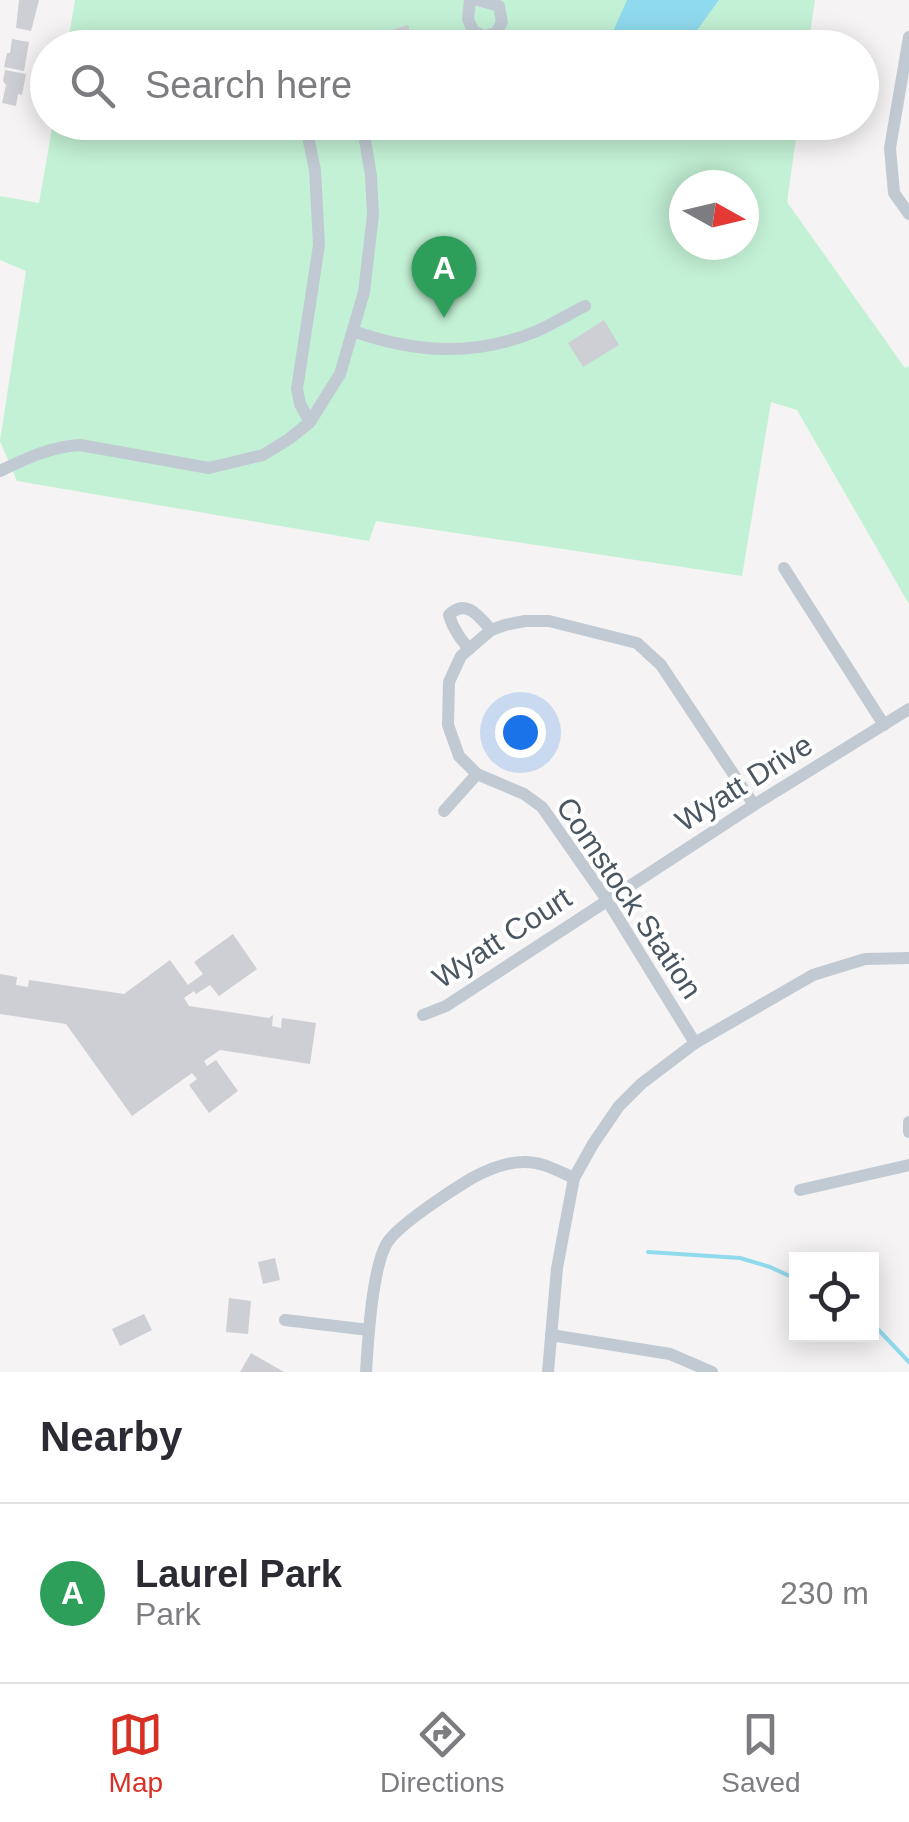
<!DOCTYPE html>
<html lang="en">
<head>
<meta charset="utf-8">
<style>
  body { margin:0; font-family:Arial,sans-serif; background:#f7f7f7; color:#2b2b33 }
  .controls { position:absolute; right:30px; bottom:30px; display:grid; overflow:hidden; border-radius:0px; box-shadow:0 5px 25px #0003 }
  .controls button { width:90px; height:90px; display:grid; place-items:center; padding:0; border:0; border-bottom:2px solid #e1e1e2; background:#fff; color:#2b2b33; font:50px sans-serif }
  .compass { position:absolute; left:669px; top:170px; width:90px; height:90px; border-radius:50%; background:#fff; box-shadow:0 5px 25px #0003; rotate:98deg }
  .you { position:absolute; left:520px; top:732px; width:35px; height:35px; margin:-25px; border:8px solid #fff; border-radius:50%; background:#1a73e8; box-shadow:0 0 0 15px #1a73e833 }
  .badge { display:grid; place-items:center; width:65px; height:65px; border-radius:50%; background:#d93025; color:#fff; font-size:32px; font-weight:700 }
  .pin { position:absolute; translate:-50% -82px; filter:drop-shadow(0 2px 5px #0008) }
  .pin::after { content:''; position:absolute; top:52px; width:35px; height:30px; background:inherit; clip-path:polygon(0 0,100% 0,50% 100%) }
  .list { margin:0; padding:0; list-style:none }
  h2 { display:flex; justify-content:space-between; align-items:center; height:130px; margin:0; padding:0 40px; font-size:42px }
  h2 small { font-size:32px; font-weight:400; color:#7c7c81 }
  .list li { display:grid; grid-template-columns:65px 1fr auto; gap:30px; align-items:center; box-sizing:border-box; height:180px; padding:0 40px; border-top:2px solid #e1e1e2 }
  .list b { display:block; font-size:38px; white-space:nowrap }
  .list p { margin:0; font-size:32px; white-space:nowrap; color:#7c7c81 }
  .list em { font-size:32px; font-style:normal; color:#7c7c81 }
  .icon { flex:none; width:55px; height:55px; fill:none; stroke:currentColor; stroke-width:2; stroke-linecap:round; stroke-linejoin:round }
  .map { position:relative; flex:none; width:909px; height:1372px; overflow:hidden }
  .search { position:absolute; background:#fff; box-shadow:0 5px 25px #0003; left:30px; right:30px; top:30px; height:110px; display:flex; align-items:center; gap:25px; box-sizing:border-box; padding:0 35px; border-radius:55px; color:#7c7c81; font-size:38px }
  .sheet { height:310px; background:#fff }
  nav { display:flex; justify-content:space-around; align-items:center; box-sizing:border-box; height:140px; border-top:2px solid #e1e1e2; background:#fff; font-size:28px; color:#7c7c81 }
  nav a { display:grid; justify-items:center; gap:5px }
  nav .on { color:#d93025 }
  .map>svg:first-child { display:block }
  .green { fill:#c3f1d5; fill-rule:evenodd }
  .water { fill:#90daee }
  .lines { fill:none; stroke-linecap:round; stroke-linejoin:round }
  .stream { stroke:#90daee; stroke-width:4 }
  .building { fill:#cdcfd5 }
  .street { stroke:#c1cad2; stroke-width:12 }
  .labels { text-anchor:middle; stroke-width:8; stroke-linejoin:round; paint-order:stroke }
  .street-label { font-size:30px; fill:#4a5661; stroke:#fff }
</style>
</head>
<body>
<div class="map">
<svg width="909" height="1372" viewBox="0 0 909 1372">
  <rect width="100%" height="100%" fill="#f5f3f3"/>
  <!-- green -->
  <g class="green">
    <polygon points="75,0 815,0 808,47 67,48"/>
    <path d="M53,123H798L787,202L905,368L909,366V604L797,410L771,402L742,576L376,521L369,541L17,481L0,441L26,271L0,260V196L39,203ZM684,185H744V245H684Z"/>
  </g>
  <!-- water -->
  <polygon class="water" points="627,0 719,0 687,44 680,47 606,47"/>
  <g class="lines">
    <!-- stream -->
    <g class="stream">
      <polyline points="648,1252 740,1258 770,1267 796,1279"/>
      <polyline points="872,1323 909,1362"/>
    </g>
  </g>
  <!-- building -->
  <g class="building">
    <polygon points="19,0 39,0 31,31 16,28"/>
    <polygon points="408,25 414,45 407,48 357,48 355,41"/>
    <polygon points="12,39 29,42 24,71 4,67 7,53 10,53"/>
    <polygon points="5,70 26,74 22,95 18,94 16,106 2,103 6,85 3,81"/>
    <polygon points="604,320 619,345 583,367 568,343"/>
    <polygon points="233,934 257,969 219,996 210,985 196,994 194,991 184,998 189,1006 269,1018 273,1015 272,1026 281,1028 282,1018 316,1023 310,1064 220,1050 204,1061 207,1066 216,1060 238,1091 209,1113 189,1085 197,1079 192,1073 132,1116 66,1024 0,1014 0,974 17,977 16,985 28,987 29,980 124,994 170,960 188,985 203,974 194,962"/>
    <polygon points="275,1258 280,1280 263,1284 258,1262"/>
    <polygon points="229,1298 251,1301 248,1334 226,1332"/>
    <polygon points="144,1314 152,1330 120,1346 112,1329"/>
    <polygon points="251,1353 284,1372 240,1372"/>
  </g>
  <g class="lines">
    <!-- street -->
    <g class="street">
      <polyline points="470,0 468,19 473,31 484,36 496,33 502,22 499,6 478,0"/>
      <polyline points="909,37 890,148 894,193 909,214"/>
      <polyline points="305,122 315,170 319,245 297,389 300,404 310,422"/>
      <path d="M353,331C415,353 475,357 537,331C553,324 569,314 585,306"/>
      <path d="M0,471C27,458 50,447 80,445L209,468L263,455L289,439L310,422L340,374L364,292L373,215L371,176L362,122"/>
      <polyline points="784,568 884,725"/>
      <path d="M469,649C460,638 453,629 449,615C466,598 479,616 491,630"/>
      <polyline points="444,811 477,774"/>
      <polyline points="423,1015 446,1006 754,805 909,709"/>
      <polyline points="695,1043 607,900 542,807 524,794 477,774 459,756 448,725 449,682 461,656 491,630 505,625 525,621 549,621 637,643 661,665 754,805"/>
      <polyline points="909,1122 909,1132"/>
      <polyline points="800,1190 909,1165"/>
      <polyline points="285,1320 369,1330"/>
      <polyline points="551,1335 670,1354 712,1372"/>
      <path d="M366,1372C368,1341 372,1268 387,1243C398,1225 452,1190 472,1178C487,1170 506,1162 523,1162C541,1161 558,1171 574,1178"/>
      <polyline points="548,1372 557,1268 574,1178 593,1144 619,1106 641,1084 695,1043 813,975 865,959 909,958"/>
    </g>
  </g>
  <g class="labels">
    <!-- street labels -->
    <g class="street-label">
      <text transform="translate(744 783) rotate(-32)" y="10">Wyatt Drive</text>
      <text transform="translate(629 898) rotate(56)" y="10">Comstock Station</text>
      <text transform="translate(502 938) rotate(-33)" y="10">Wyatt Court</text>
    </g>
  </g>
</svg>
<div class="controls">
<button><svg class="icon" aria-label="locate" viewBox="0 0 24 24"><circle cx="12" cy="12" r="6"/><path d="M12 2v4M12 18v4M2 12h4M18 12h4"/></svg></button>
</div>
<svg class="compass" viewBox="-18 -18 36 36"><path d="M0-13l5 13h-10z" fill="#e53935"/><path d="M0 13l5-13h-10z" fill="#7c7c81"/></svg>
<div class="you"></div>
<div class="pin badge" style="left:444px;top:318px;background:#2e9e5b">A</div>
<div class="search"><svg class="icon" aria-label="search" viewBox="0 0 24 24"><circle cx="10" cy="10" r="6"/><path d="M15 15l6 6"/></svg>Search here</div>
</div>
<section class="sheet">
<h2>Nearby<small></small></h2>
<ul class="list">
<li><span class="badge" style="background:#2e9e5b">A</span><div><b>Laurel Park</b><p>Park</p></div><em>230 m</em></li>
</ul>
</section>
<nav>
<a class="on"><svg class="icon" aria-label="map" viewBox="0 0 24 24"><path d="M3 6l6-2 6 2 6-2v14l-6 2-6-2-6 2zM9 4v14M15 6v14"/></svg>Map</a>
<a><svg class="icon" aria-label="directions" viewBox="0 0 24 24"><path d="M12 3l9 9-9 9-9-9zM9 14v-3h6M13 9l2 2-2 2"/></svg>Directions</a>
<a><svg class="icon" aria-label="saved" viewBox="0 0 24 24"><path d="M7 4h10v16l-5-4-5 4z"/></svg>Saved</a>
</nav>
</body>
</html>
